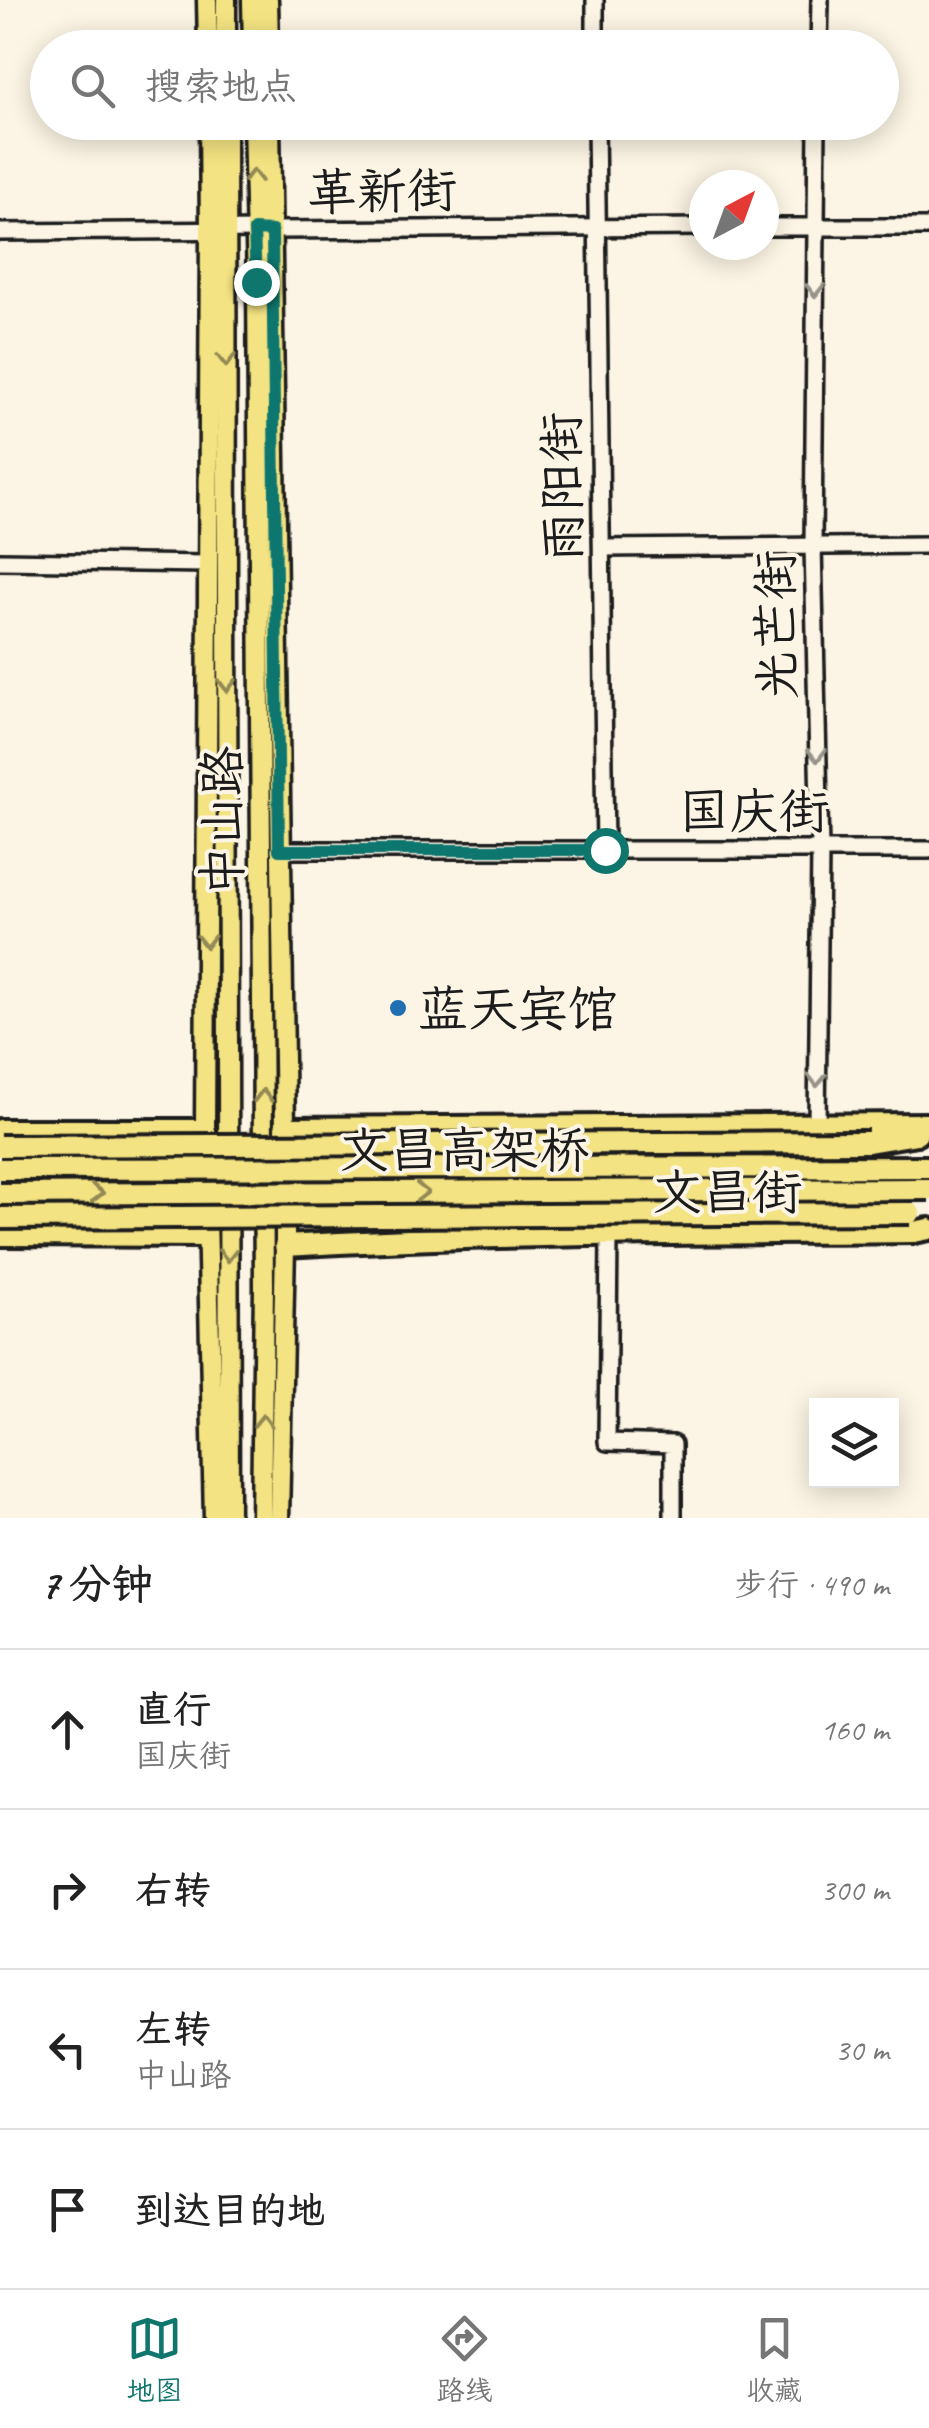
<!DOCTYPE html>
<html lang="zh">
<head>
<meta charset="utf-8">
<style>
  body { margin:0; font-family:Caveat,"LXGW WenKai TC",sans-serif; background:#f2f2f2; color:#222 }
  .controls { position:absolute; right:30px; bottom:30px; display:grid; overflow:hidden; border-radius:0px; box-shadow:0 5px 25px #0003 }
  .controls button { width:90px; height:90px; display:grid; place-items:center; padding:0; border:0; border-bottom:2px solid #e0e0e0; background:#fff; color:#222; font:50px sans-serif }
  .compass { position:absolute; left:689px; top:170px; width:90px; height:90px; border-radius:50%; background:#fff; box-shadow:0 5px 25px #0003; rotate:41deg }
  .stop { position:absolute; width:30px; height:30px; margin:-22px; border:8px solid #0f766e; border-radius:50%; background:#fff }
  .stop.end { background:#0f766e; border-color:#fff; box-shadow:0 2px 10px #0008 }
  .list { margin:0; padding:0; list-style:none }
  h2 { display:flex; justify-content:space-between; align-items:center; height:130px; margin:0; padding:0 40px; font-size:42px }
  h2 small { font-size:32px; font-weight:400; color:#767676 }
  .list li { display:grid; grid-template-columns:65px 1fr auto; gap:30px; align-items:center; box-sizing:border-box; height:160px; padding:0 40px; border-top:2px solid #e0e0e0 }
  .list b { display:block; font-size:38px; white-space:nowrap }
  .list p { margin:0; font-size:32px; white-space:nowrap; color:#767676 }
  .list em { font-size:32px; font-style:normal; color:#767676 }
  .icon { flex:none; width:55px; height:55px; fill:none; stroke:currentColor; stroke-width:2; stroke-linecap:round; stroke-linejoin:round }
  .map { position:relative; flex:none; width:929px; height:1518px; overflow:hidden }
  .search { position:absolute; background:#fff; box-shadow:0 5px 25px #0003; left:30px; right:30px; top:30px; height:110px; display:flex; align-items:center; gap:25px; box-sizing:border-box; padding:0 35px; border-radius:55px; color:#767676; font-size:38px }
  .sheet { height:770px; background:#fff }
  nav { display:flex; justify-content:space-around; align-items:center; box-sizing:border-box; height:140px; border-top:2px solid #e0e0e0; background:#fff; font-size:28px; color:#767676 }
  nav a { display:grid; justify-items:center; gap:5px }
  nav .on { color:#0f766e }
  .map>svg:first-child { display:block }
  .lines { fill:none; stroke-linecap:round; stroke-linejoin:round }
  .secondary-casing { stroke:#1c1c1c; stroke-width:22 }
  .primary-casing { stroke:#1c1c1c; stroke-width:25 }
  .highway-casing { stroke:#1c1c1c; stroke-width:28 }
  .secondary { stroke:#fcf5e5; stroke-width:15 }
  .primary { stroke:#f4e382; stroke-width:18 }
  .highway { stroke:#f4e382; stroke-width:20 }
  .highway-bridge-casing { stroke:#1c1c1c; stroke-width:28; stroke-linecap:butt }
  .highway-bridge { stroke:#f4e382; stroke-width:20 }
  .oneway { stroke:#938954 }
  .oneway2 { stroke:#97938b }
  .route { stroke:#0f766e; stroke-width:12 }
  .poi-dot { fill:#1f6fb2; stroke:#fcf5e5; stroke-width:4 }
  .labels { text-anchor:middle; stroke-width:8; stroke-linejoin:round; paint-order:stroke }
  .street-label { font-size:50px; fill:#1c1c1c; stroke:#fcf5e5 }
  .poi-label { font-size:50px; fill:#1c1c1c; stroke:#fcf5e5; text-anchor:start }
</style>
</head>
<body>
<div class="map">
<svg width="929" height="1518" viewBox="0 0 929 1518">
  <rect width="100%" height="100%" fill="#fcf5e5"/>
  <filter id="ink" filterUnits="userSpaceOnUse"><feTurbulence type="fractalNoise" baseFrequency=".01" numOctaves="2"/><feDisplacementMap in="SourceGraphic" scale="20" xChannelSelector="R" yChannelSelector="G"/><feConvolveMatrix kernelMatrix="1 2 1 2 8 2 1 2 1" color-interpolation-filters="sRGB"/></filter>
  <g filter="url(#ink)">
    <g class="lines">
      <defs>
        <g id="secondary">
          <polyline points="595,0 595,48"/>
          <polyline points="819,48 820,0"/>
          <polyline points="596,122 605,850"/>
          <polyline points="764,227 929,227"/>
          <polyline points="0,232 704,227"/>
          <polyline points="602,548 929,545"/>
          <polyline points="0,561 207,564"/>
          <polyline points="279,850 929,850"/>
          <polyline points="817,1125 820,850 813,546 817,122"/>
          <polyline points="609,1236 607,1442 673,1444 673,1518"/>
        </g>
        <g id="primary">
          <polyline points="207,0 208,48"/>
          <polyline points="252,0 253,48"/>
          <polyline points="268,0 269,48"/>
          <polyline points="226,48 226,0"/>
          <polyline points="209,122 210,230 205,1130 214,1518"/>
          <polyline points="226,122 229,1518"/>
          <polyline points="253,122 257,282 264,1286 261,1518"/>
          <polyline points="270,122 285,1128 285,1246 279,1518"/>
        </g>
        <g id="highway">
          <polyline points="285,1128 929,1124"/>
          <polyline points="0,1130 205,1130"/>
          <polyline points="868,1142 917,1134"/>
          <polyline points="0,1235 206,1236"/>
          <path d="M285,1246C494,1233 705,1234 914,1232L929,1229"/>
        </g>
      </defs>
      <!-- secondary casing -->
      <use href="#secondary" class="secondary-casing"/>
      <!-- primary casing -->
      <use href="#primary" class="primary-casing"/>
      <!-- highway casing -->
      <use href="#highway" class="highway-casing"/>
      <!-- secondary -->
      <use href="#secondary" class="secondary"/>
      <!-- primary -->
      <use href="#primary" class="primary"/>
      <!-- highway -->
      <use href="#highway" class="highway"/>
      <defs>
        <g id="highway-bridge">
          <polyline points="0,1146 868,1142"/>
          <polyline points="0,1169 929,1167"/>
          <polyline points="0,1194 929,1189"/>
          <polyline points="0,1218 910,1213"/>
        </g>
      </defs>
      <!-- highway-bridge casing -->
      <use href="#highway-bridge" class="highway-bridge-casing"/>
      <!-- highway-bridge -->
      <use href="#highway-bridge" class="highway-bridge"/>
    </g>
    <!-- one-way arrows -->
    <defs><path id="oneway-chevron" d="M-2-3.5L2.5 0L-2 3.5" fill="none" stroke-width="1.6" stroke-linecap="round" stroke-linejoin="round" transform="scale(2.5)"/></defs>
    <g class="oneway">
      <use href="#oneway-chevron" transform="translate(253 176) rotate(-90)"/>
      <use href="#oneway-chevron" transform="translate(226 360) rotate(90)"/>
      <use href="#oneway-chevron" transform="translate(227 685) rotate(90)"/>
      <use href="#oneway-chevron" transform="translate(206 941) rotate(90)"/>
      <use href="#oneway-chevron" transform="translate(263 1096) rotate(-90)"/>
      <use href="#oneway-chevron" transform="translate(422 1192)"/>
      <use href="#oneway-chevron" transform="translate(97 1193)"/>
      <use href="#oneway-chevron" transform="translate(228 1255) rotate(90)"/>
      <use href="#oneway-chevron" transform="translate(263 1421) rotate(-89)"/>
    </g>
    <g class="oneway2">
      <use href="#oneway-chevron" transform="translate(815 290) rotate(90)"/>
      <use href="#oneway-chevron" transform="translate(817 755) rotate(89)"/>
      <use href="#oneway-chevron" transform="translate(817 1080) rotate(91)"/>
    </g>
  </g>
  <g class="lines" filter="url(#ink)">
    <!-- route -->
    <polyline class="route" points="256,282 254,230 272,231 279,850 605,850"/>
  </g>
  <!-- markers -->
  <circle class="poi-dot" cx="398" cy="1008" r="10"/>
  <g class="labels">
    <!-- street labels -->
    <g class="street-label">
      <text transform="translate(382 190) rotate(-1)" y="18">革新街</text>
      <text transform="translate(561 487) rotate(-91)" y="18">雨阳街</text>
      <text transform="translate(775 625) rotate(-91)" y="18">光芒街</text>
      <text x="754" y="828">国庆街</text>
      <text transform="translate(221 821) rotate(-90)" y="18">中山路</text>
      <text x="464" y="1167">文昌高架桥</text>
      <text x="727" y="1209">文昌街</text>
    </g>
    <!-- poi labels -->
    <g class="poi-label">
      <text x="418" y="1026">蓝天宾馆</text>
    </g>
  </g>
</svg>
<div class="controls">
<button><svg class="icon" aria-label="layers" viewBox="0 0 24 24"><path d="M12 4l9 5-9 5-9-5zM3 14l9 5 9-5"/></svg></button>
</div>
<svg class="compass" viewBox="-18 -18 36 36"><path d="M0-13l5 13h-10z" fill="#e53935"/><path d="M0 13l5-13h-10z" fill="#767676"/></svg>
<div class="stop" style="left:605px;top:850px"></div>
<div class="stop end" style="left:256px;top:282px"></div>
<div class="search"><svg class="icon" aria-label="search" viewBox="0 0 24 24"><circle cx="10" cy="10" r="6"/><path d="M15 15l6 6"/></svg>搜索地点</div>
</div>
<section class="sheet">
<h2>7 分钟<small>步行 · 490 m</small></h2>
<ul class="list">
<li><svg class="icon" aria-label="ahead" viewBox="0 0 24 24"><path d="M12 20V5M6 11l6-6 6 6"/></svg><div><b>直行</b><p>国庆街</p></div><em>160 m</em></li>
<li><svg class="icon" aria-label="right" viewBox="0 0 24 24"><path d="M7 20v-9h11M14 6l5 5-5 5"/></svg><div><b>右转</b></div><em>300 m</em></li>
<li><svg class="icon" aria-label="left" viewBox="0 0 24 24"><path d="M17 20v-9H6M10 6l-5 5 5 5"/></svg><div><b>左转</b><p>中山路</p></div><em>30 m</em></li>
<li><svg class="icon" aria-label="arrive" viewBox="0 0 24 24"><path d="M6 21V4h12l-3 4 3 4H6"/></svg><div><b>到达目的地</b></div></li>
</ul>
</section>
<nav>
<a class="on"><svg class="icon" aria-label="map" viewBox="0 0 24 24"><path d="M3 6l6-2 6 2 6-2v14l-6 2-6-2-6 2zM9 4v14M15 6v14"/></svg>地图</a>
<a><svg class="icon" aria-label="directions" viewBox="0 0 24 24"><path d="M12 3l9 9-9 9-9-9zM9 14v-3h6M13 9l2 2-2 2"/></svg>路线</a>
<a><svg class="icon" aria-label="saved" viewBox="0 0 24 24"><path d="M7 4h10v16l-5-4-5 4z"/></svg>收藏</a>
</nav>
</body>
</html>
